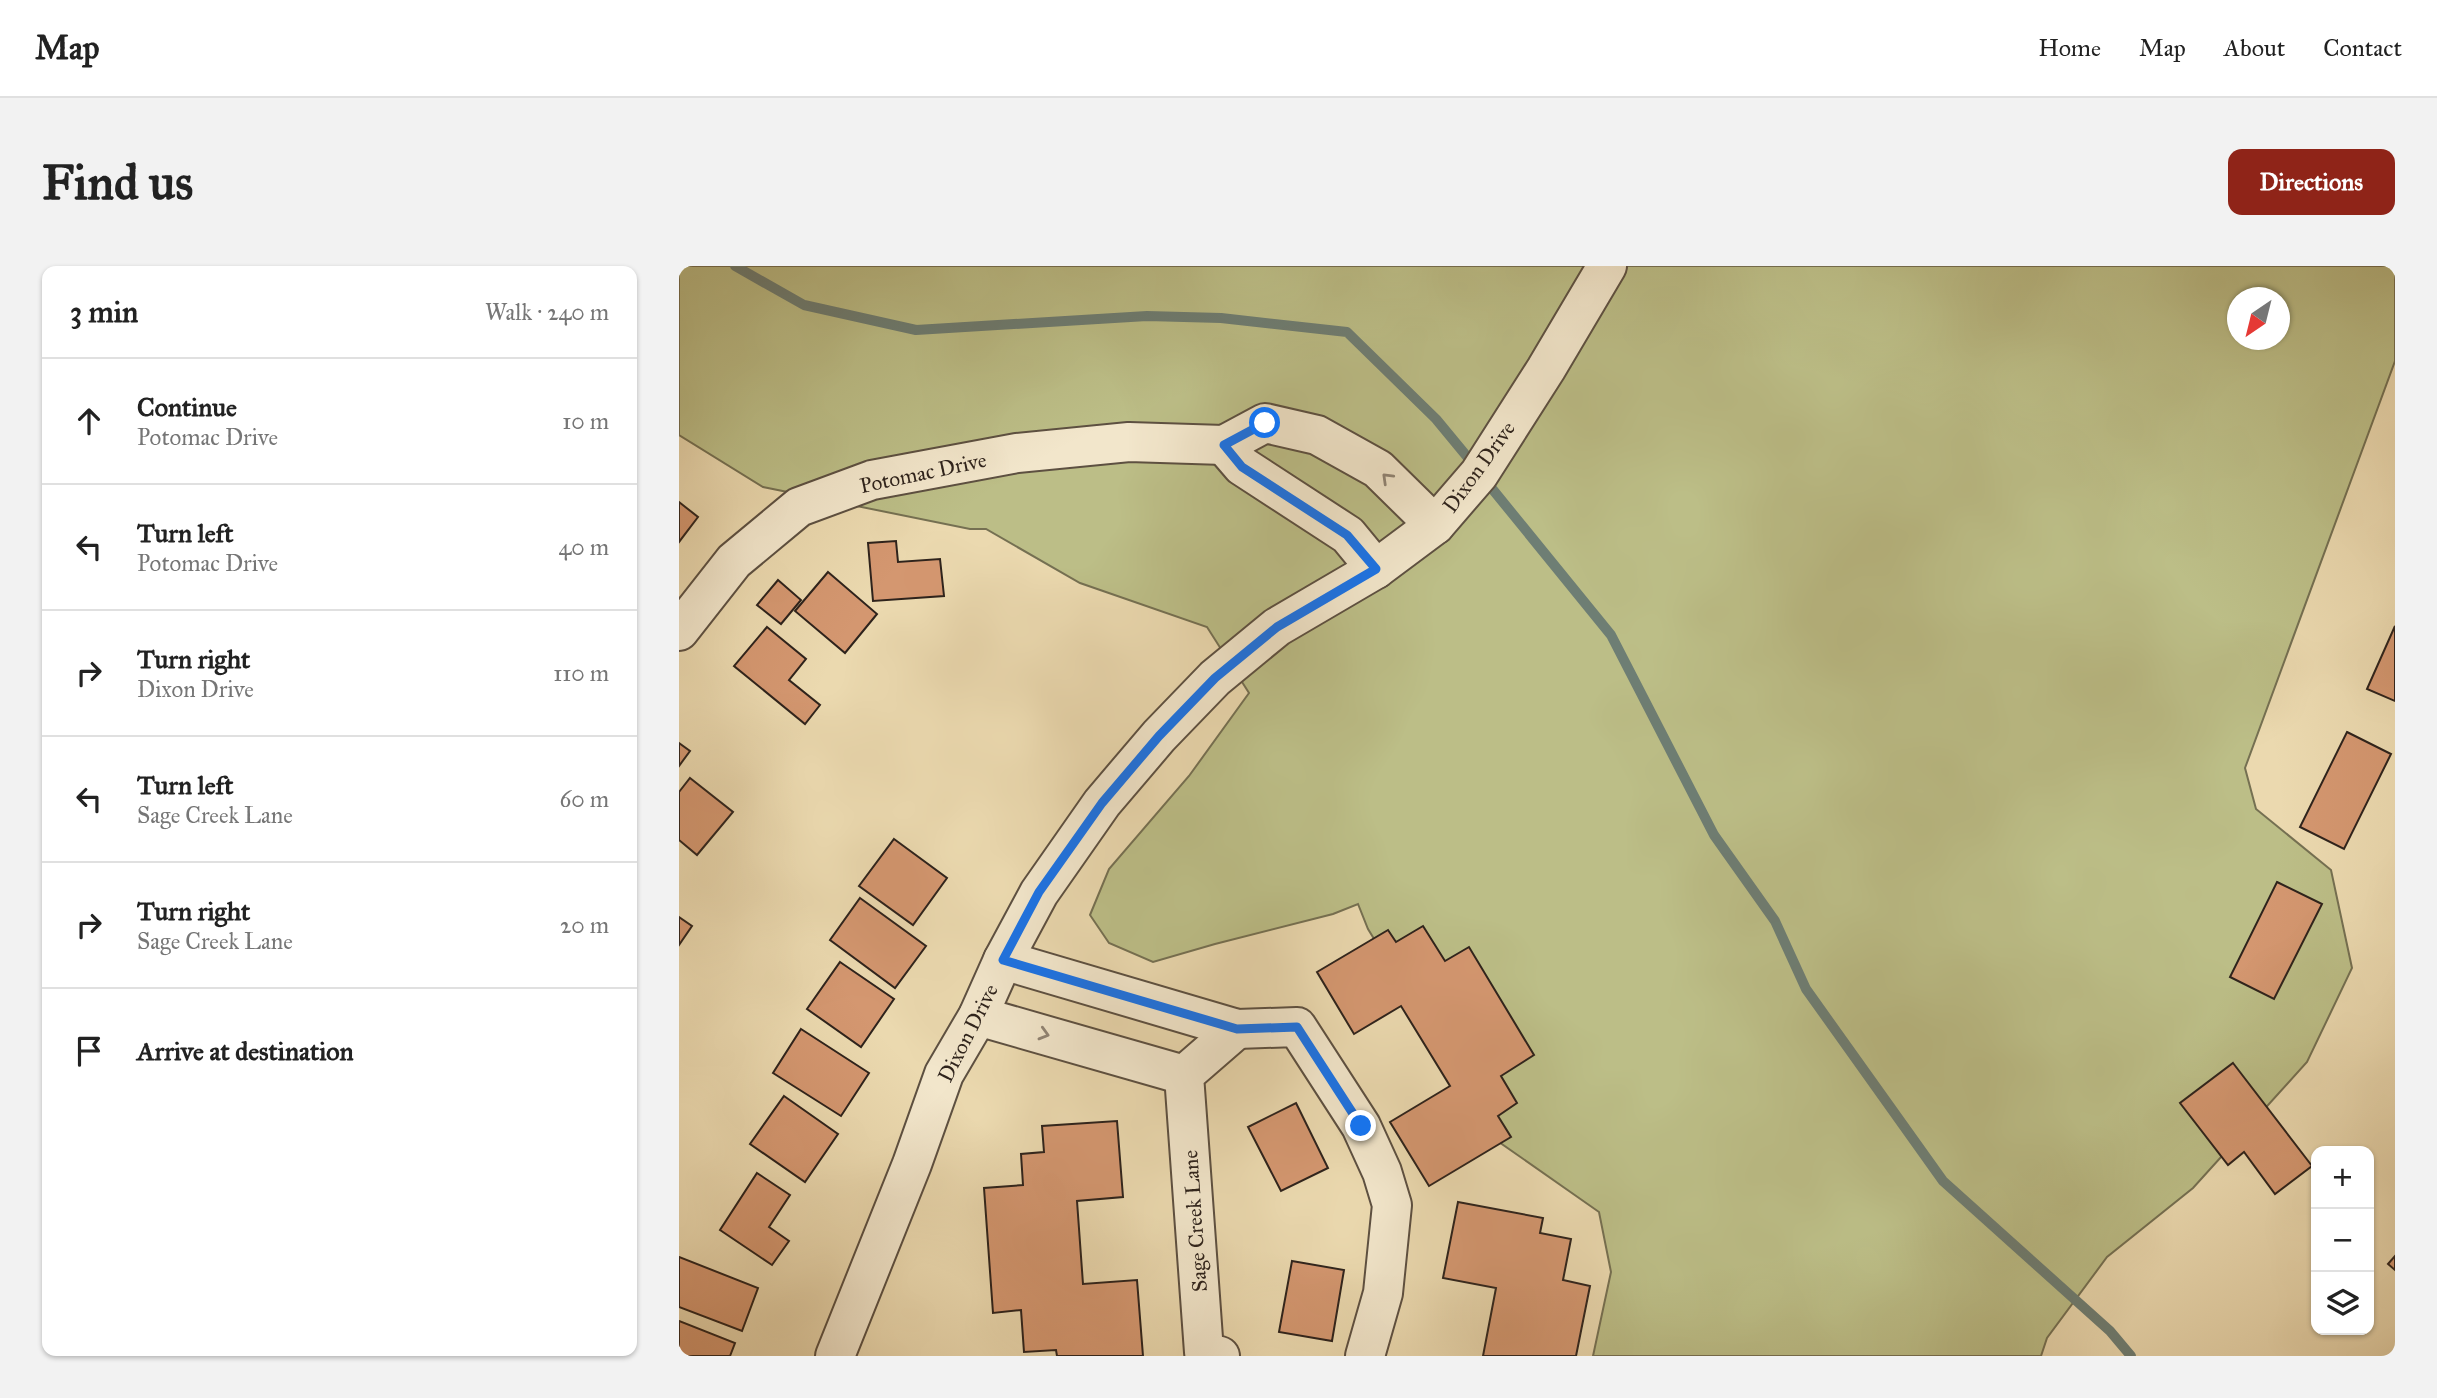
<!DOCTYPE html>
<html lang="en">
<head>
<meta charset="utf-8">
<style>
  body { margin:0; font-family:"IM FELL Great Primer",serif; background:#f2f2f2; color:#222 }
  .controls { position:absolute; right:21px; bottom:21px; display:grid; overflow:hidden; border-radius:14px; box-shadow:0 2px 5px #0004 }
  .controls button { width:63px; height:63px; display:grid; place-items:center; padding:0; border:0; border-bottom:2px solid #e0e0e0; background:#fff; color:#222; font:35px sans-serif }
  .compass { position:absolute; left:1548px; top:21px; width:63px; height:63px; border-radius:50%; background:#fff; box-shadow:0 2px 5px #0004; rotate:215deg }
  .stop { position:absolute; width:21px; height:21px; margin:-16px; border:5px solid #1a73e8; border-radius:50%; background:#fff }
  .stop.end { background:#1a73e8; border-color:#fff; box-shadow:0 2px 7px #0008 }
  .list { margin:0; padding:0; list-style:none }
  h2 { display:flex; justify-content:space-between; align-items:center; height:91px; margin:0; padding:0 28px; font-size:30px }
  h2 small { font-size:23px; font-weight:400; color:#767676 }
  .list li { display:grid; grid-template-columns:46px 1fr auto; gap:21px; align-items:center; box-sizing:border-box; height:126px; padding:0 28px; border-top:2px solid #e0e0e0 }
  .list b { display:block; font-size:26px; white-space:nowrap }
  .list p { margin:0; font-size:23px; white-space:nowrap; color:#767676 }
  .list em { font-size:23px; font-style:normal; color:#767676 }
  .icon { flex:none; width:38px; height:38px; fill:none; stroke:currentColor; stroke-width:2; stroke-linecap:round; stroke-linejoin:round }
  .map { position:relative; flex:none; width:1716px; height:1090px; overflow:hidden; border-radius:14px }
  header { display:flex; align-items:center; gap:42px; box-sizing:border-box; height:98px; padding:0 35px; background:#fff; border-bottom:2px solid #e0e0e0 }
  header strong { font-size:33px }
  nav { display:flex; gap:38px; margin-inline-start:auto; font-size:24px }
  .intro { display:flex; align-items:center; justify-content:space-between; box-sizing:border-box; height:168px; padding:0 42px }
  h1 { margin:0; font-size:49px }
  .button { padding:18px 32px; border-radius:14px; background:#8f2418; color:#fff; font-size:24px; font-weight:700 }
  main { display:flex; gap:42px; padding:0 42px }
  aside { flex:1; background:#fff; border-radius:14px; box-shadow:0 2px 5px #0004 }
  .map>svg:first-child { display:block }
  .green { fill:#bcbe87; stroke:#757052; stroke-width:2; fill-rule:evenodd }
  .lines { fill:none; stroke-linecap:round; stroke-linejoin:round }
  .stream { stroke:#6e7e74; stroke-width:10 }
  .building { fill:#d49770; stroke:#2e231c; stroke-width:2 }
  .minor-casing { stroke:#5d5041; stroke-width:42 }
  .minor { stroke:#f2e6cb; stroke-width:38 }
  .oneway { stroke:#908474 }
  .route { stroke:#1a73e8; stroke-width:9 }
  .labels { text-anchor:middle; stroke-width:5; stroke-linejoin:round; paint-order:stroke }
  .street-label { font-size:21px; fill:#2e231c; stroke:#f2e6cb }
</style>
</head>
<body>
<header>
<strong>Map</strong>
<nav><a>Home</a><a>Map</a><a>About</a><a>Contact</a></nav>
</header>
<div class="intro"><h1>Find us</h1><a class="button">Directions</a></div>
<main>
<aside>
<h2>3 min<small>Walk · 240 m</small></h2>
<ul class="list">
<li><svg class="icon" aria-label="ahead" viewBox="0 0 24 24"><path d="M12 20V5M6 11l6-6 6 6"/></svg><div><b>Continue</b><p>Potomac Drive</p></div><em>10 m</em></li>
<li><svg class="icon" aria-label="left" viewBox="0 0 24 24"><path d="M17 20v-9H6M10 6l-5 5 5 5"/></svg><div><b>Turn left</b><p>Potomac Drive</p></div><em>40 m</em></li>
<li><svg class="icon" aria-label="right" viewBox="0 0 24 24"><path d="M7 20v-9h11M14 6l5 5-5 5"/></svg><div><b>Turn right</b><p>Dixon Drive</p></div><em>110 m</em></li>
<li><svg class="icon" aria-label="left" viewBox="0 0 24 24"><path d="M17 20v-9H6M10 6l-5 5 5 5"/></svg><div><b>Turn left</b><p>Sage Creek Lane</p></div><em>60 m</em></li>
<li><svg class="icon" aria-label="right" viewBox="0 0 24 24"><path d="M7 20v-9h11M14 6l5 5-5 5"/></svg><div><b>Turn right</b><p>Sage Creek Lane</p></div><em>20 m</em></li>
<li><svg class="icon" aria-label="arrive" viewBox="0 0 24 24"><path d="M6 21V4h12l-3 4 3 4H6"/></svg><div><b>Arrive at destination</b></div></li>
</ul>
</aside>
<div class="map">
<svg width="1716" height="1090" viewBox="0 0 1716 1090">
  <rect width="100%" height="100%" fill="#ebd9af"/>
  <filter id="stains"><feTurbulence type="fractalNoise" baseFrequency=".00286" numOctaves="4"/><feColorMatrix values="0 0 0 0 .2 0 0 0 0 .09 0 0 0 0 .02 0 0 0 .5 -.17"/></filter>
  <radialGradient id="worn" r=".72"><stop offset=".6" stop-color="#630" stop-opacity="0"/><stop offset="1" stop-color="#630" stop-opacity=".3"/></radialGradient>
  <!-- green -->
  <path class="green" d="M0,0H1716V95L1566,502L1577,543L1652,604L1673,702L1628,796L1514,922L1428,991L1368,1072L1362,1090H914L932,1006L920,946L820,876L689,663L679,638L654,648L536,678L474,696L430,677L411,649L430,603L510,510L570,427L528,361L401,317L307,263H291L84,221L0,169ZM1559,32H1601V74H1559Z"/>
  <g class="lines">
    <!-- stream -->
    <g class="stream">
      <polyline points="56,0 125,39 237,64 468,50 542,52 668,66 757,153 795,199"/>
      <polyline points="806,214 932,369 1035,569 1096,655 1127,723 1264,915 1431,1065 1452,1090"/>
    </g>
  </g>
  <!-- building -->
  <g class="building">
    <polygon points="0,236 19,251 0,276"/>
    <polygon points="217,275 219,296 261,293 265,330 194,335 189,277"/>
    <polygon points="149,306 198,348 166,387 116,345"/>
    <polygon points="99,314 122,334 102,358 78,339"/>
    <polygon points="1716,360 1716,435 1688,423"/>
    <polygon points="88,361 127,393 110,414 141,439 126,458 55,400"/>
    <polygon points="1668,466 1712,488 1665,583 1621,561"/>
    <polygon points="0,477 11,485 0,500"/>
    <polygon points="11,512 54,546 18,589 0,574 0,526"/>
    <polygon points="215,573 268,612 234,659 180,620"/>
    <polygon points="1598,616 1643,638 1595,733 1551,711"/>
    <polygon points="181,632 247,680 216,722 151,674"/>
    <polygon points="0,651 13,660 0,679"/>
    <polygon points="744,660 766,695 790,681 855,789 822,810 838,837 819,850 832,871 750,920 711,856 771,820 722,740 675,768 638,706 709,664 717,676"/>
    <polygon points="161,696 215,733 182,781 128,743"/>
    <polygon points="122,763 190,807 162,850 94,807"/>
    <polygon points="1554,797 1633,900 1596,928 1565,886 1549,899 1501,837"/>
    <polygon points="105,830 159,868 126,916 71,878"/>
    <polygon points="617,837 649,902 602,925 569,861"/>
    <polygon points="438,855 444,931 398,935 404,1018 458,1014 464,1090 378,1090 377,1084 345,1086 342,1044 314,1047 305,922 344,919 342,888 365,886 363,860"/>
    <polygon points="78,907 111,929 90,961 110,975 93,999 41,964"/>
    <polygon points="779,936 864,952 861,967 892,973 884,1014 911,1020 897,1090 804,1090 817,1022 764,1012"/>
    <polygon points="1716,990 1716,1004 1709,998"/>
    <polygon points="0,991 79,1022 63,1065 0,1041"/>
    <polygon points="613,995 665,1004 653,1075 600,1066"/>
    <polygon points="0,1055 56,1077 51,1090 0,1090"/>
  </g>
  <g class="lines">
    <defs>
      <g id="minor">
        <polyline points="697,303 669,269 563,200 545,179 586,157 638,169 699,203 756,259"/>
        <polyline points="0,365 55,295 120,241 193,214 338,187 450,176 545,179"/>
        <polyline points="324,694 558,763 618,761 682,860 703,906 713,939 704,1027 686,1090"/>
        <polyline points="299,750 505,809"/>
        <polyline points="156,1090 233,898 265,808 299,750 324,694 360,627 423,537 480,470 536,412 598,361 697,303 756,259 800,208 867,103 928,0"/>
        <polyline points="541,1090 525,1086 505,809 558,763"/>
      </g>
    </defs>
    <!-- minor casing -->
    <use href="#minor" class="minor-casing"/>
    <!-- minor -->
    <use href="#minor" class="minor"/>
  </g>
  <!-- one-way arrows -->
  <defs><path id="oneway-chevron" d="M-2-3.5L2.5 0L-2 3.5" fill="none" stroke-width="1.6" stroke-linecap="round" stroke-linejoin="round" transform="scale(1.75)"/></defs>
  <g class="oneway">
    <use href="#oneway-chevron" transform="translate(708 212) rotate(-136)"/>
    <use href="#oneway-chevron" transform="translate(365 768) rotate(16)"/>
  </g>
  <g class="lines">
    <!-- route -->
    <polyline class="route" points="586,157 545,179 563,201 668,269 697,303 598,361 536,412 480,470 423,537 360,626 324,694 558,763 618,761 682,860"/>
  </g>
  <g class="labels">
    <!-- street labels -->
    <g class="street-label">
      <text transform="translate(800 201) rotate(-54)" y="7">Dixon Drive</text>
      <text transform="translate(244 207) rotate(-12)" y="7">Potomac Drive</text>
      <text transform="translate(289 767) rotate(-63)" y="7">Dixon Drive</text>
      <text transform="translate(516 955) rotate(-94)" y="7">Sage Creek Lane</text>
    </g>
  </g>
  <rect width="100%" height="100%" filter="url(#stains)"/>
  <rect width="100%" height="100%" fill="url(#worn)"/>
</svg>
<div class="controls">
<button>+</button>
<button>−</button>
<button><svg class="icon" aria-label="layers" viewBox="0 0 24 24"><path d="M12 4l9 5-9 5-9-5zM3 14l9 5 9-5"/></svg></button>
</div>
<svg class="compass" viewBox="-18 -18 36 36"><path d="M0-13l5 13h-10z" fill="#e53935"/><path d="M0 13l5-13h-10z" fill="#767676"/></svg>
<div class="stop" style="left:586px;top:157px"></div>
<div class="stop end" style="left:682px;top:860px"></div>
</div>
</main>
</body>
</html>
